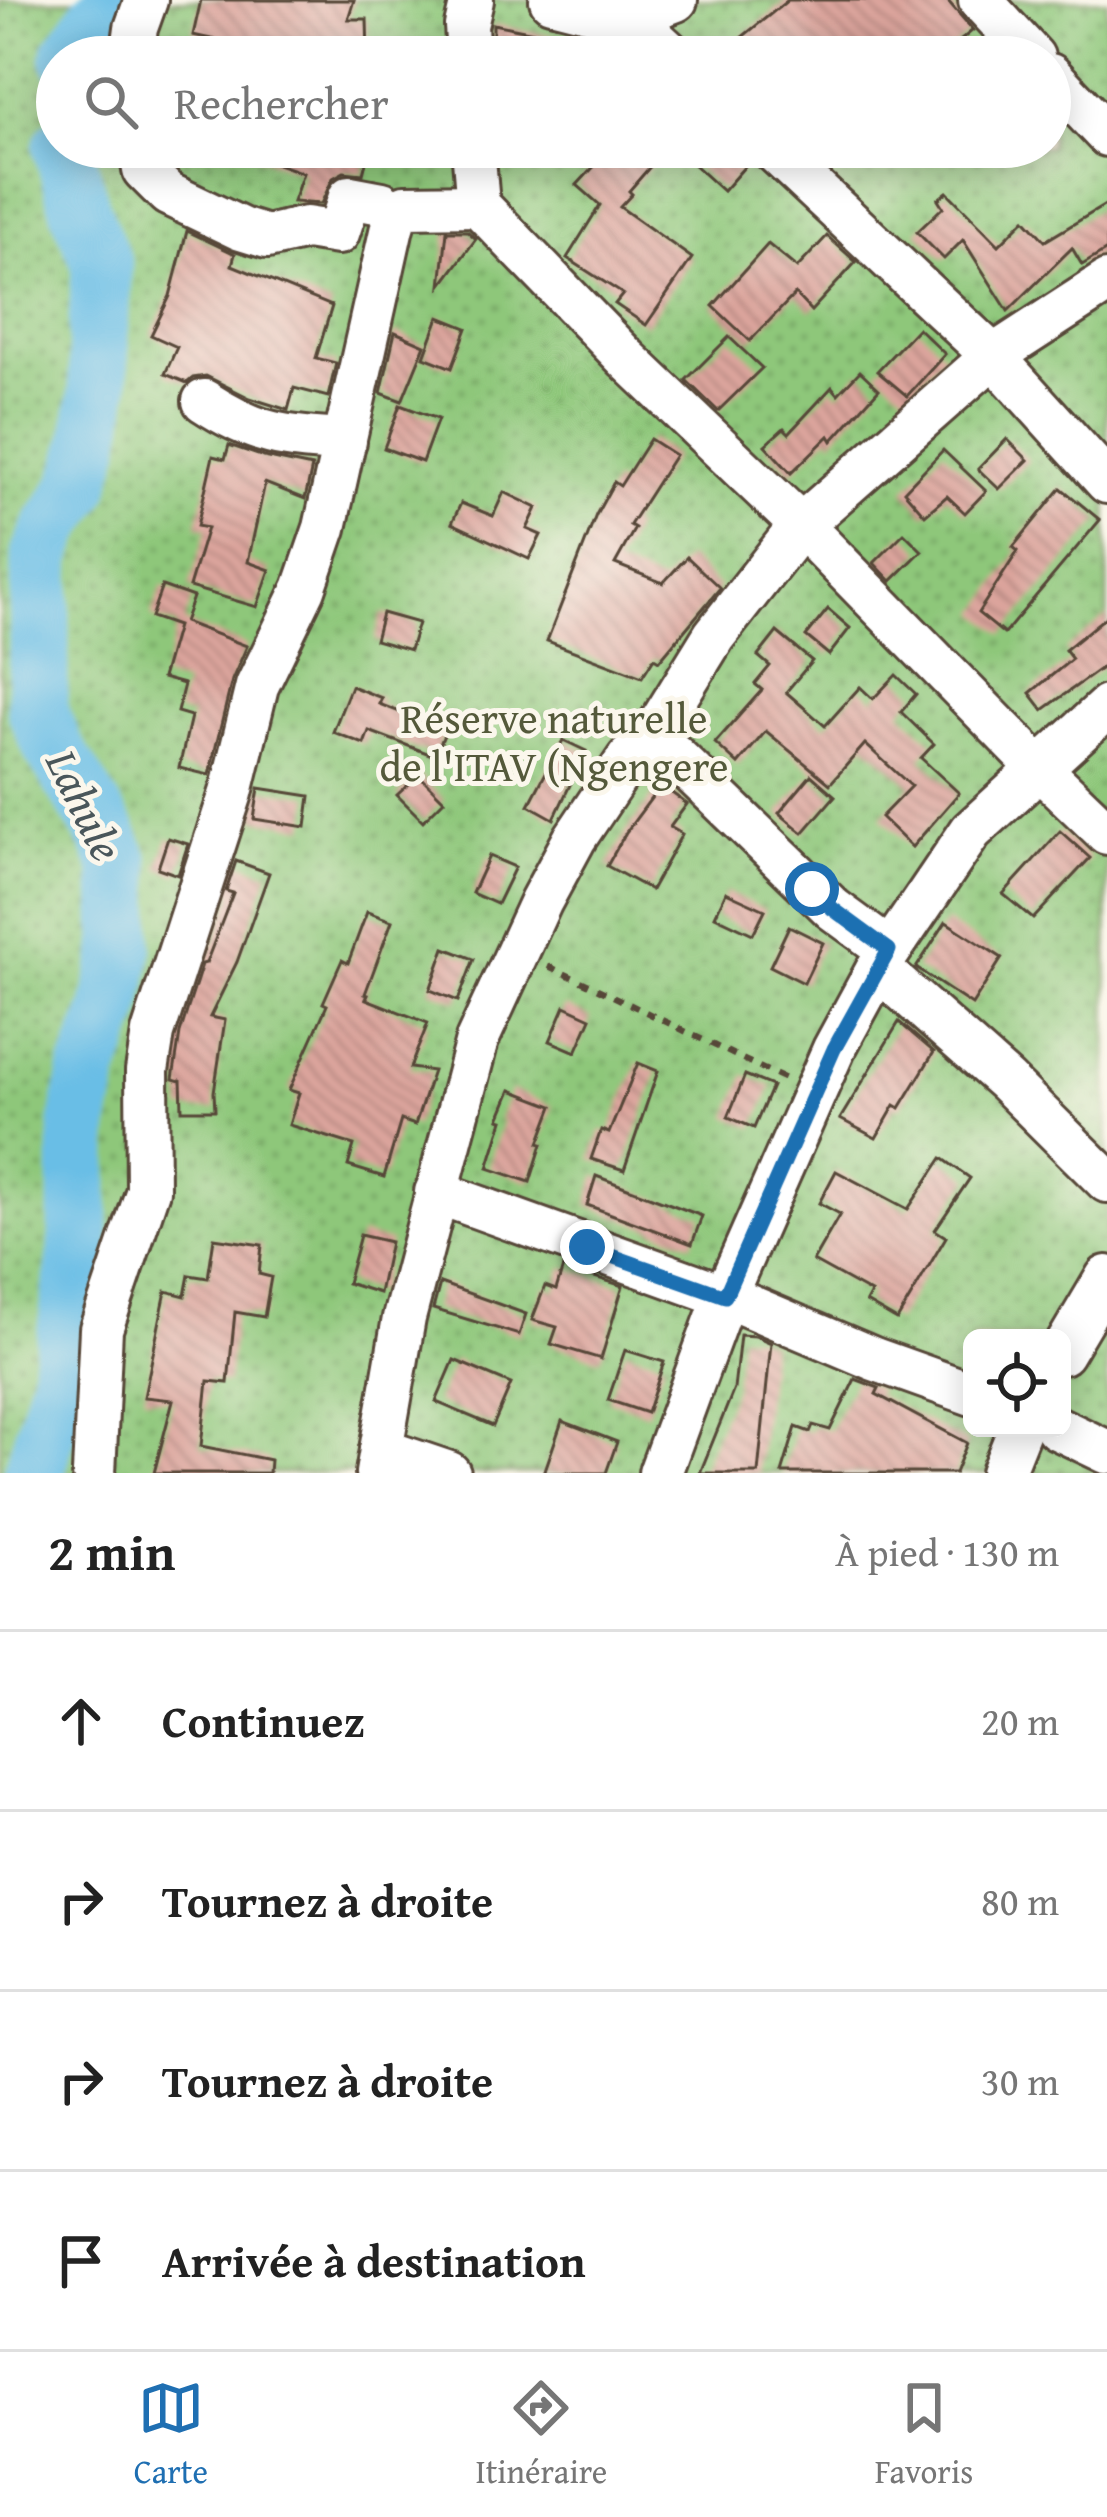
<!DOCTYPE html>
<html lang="fr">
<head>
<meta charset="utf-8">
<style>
  body { margin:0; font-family:"Gentium Book Plus",serif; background:#f2f2f2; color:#222 }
  .controls { position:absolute; right:36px; bottom:36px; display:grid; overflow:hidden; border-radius:18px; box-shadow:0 6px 30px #0003 }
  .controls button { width:108px; height:108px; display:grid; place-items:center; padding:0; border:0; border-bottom:3px solid #e0e0e0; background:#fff; color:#222; font:60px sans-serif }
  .stop { position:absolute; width:36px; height:36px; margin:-27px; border:9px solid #1f6fb2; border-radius:50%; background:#fff }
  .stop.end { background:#1f6fb2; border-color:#fff; box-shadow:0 3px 12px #0008 }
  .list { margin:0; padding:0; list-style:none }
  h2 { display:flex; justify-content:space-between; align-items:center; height:156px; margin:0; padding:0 48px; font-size:51px }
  h2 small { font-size:39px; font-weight:400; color:#767676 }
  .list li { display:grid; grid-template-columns:78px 1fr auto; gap:36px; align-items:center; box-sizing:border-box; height:180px; padding:0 48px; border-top:3px solid #e0e0e0 }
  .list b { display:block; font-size:45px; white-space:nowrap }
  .list em { font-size:39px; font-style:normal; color:#767676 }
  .icon { flex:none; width:66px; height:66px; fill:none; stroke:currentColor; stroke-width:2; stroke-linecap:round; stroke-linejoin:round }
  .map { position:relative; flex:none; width:1107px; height:1473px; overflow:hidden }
  .search { position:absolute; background:#fff; box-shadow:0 6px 30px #0003; left:36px; right:36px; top:36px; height:132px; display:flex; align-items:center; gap:30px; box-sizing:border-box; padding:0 42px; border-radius:66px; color:#767676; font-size:45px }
  .sheet { height:876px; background:#fff }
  nav { display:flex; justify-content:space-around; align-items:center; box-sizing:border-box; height:168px; border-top:3px solid #e0e0e0; background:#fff; font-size:33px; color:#767676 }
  nav a { display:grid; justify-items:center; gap:6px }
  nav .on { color:#1f6fb2 }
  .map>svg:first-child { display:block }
  .green { fill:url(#green-dots); stroke:#64784c; stroke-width:3; fill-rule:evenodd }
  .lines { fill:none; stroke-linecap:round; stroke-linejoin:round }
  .river { stroke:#69bee6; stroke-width:60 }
  .building { fill:url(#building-back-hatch) }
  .minor-casing { stroke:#574639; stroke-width:48 }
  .path { stroke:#574639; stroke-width:6; stroke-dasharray:9 9; stroke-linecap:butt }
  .minor { stroke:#fff; stroke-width:42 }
  .route { stroke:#1f6fb2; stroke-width:15 }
  .labels { text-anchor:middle; stroke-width:10; stroke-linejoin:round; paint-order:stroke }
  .park-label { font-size:42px; fill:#54593a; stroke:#fbf7ec }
  .water-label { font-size:45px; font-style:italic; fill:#49565a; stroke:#fbf7ec }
</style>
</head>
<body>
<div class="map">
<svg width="1107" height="1473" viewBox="0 0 1107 1473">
  <defs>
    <pattern id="green-dots" width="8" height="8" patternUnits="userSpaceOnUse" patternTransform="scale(3)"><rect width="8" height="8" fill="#8ec77a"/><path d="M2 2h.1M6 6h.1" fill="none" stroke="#75a263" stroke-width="1.8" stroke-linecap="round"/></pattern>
    <pattern id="building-back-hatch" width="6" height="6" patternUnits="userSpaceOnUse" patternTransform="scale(3)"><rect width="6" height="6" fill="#dba49c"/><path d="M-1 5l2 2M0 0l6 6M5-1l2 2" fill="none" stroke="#b3867f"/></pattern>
  </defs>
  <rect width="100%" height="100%" fill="#fbf7ec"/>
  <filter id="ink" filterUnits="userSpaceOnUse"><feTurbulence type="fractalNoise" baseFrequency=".00833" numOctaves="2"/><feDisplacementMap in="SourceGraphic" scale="24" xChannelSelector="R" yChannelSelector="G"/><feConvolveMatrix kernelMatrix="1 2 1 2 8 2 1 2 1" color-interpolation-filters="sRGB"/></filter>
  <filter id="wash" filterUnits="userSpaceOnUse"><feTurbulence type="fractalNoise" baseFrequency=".004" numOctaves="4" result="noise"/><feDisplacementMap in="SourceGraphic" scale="48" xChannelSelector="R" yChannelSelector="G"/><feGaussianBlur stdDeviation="2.7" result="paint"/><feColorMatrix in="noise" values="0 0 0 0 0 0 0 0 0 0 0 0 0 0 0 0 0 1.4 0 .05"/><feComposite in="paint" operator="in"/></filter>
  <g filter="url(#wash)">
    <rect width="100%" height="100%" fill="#f7e6cf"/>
    <!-- green -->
    <path class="green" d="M0,0H1107V1473H0ZM57,57H1050V147H57ZM972,1338H1062V1428H972Z"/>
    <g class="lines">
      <!-- river -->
      <g class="river">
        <polyline points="71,57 111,0"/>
        <polyline points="34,1473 61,1378 79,1247 79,1125 89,1072 111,1011 123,949 120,864 107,834 53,747 37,709 42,554 54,526 80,486 92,442 99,388 98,332 102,264 81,212 63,147"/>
      </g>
    </g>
    <g id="blocks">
      <!-- building -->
      <g class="building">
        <polygon points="201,0 354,0 348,19 367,19 368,57 249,57 252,48 193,35"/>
        <polygon points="788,0 947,0 973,30 941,57 749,57 736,42"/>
        <polygon points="493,24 595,44 594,57 493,57"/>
        <polygon points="242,147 370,147 363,174 344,172 333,178 321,204 293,202 303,173 241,151"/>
        <polygon points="612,147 667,147 629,191 632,194 620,207 692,258 646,325 615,304 623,294 567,258 600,205 577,185"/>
        <polygon points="708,147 724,147 745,166 723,191 693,164"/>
        <polygon points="947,192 999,245 1025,219 1045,241 1107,204 1107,250 1082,265 1072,248 1008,311 963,240 944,259 917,232 943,207 938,199"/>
        <polygon points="187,231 235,254 232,265 332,306 316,358 336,363 328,397 294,388 288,410 250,398 206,376 193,378 187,383 165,374 177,347 151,335 170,296"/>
        <polygon points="447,231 467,231 476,239 441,286"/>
        <polygon points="827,236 856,262 811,311 795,294 750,341 713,306 768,244 797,268"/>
        <polygon points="439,317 467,328 452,368 424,357"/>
        <polygon points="918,328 945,354 907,396 877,371"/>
        <polygon points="395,332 425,345 402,401 381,393"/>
        <polygon points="729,337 762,368 718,411 686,380"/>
        <polygon points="860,371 879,389 832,441 829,436 791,473 765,445 784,428 789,433 832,387 838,394"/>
        <polygon points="400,405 438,419 422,462 384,448"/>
        <polygon points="650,439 675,455 630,525 635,528 615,564 663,583 687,557 720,588 659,661 654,658 642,677 547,641 596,515 614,482 620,486"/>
        <polygon points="1007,439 1028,460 999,489 978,469"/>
        <polygon points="229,445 264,457 312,467 305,499 265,483 248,562 270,570 257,607 189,587 207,528 197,526 213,456 225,459"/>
        <polygon points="943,450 986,491 965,513 947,496 925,515 904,491"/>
        <polygon points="1061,488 1100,520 1004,634 978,613 1018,551 1013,547"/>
        <polygon points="504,492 537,508 527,529 541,535 529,559 452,523 461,503 493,516"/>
        <polygon points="904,533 922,551 891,581 874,563"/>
        <polygon points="162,586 193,597 184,622 247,646 232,680 209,775 179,768 191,716 177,712 184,684 162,678 177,626 151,617"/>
        <polygon points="828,609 850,628 829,655 806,636"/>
        <polygon points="382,613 418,623 410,650 375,640"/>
        <polygon points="1107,616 1107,664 1043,710 1030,693 1072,659 1065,650"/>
        <polygon points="777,632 812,661 786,692 825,726 860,687 873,699 896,675 916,694 901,712 934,744 921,758 959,793 912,847 881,817 911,786 865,744 830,784 766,731 738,764 715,743 762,690 755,684 770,666 758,656"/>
        <polygon points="351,686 382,698 379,704 446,730 435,756 369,731 364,744 333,732"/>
        <polygon points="563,740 586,751 554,819 529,805"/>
        <polygon points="419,775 444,800 423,821 397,795"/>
        <polygon points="811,775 835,796 803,833 779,813"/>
        <polygon points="661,785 687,804 670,827 682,834 651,890 607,866 626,832"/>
        <polygon points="259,788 310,796 306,827 254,819"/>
        <polygon points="1060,831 1090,858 1033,919 1003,894"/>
        <polygon points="168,838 188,844 178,875 158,868"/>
        <polygon points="489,856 515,867 497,904 472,893"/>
        <polygon points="236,861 269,873 237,962 210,1017 225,1020 214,1092 215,1110 182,1110 181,1079 180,1081 173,1079 180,1033 202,964 206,963 233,893 226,891"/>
        <polygon points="726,892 765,910 753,934 715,916"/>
        <polygon points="367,912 392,921 365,994 368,995 366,999 428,1023 410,1068 433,1071 415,1125 401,1120 384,1177 348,1166 354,1145 289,1125 299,1093 289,1090 327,1005 323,1003 342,960 348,963"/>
        <polygon points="946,922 1002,958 972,1005 916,968"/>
        <polygon points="789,926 823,943 804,983 770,966"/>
        <polygon points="445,948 474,959 458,1001 430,990"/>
        <polygon points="565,1006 591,1018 576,1052 550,1041"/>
        <polygon points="899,1022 934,1052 900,1108 895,1105 876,1138 840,1119"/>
        <polygon points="638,1063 658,1071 624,1170 591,1159 601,1130 609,1133"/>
        <polygon points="745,1075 772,1086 754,1128 728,1117"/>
        <polygon points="511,1090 553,1106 539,1143 542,1144 530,1182 488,1168 503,1120 499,1119"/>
        <polygon points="942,1158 970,1178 935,1230 946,1237 897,1320 866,1302 871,1293 813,1261 840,1214 819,1203 836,1171 908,1209"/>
        <polygon points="596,1176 702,1216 692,1244 587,1205"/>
        <polygon points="360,1235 390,1242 379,1293 347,1283"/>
        <polygon points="214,1238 262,1245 259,1274 271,1277 264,1317 235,1312 228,1383 208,1381 201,1446 270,1460 269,1473 154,1473 173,1400 144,1397 166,1291 185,1296 189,1275 208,1278"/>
        <polygon points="563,1267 623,1286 601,1359 551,1344 557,1327 532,1320 545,1286 556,1290"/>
        <polygon points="440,1283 526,1314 519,1335 433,1309"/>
        <polygon points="740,1335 755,1336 771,1343 758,1473 700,1473 734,1389"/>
        <polygon points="625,1350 664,1362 647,1413 608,1400"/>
        <polygon points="454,1360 511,1384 493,1426 436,1402"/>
        <polygon points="855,1379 879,1388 876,1394 967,1443 955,1473 782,1473 796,1427 810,1432 813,1425 830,1430"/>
        <polygon points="562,1421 617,1442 606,1473 544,1473"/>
      </g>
    </g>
  </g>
  <g filter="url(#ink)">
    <use href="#blocks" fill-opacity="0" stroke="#574639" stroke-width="3"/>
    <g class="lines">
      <defs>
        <g id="minor">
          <polyline points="551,0 614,16 631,17 676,0"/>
          <polyline points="980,0 1033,57"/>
          <polyline points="631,17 674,57"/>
          <polyline points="132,57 136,28 146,0"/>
          <polyline points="468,57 466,26 472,0"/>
          <polyline points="1050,75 1107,135"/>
          <polyline points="140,147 144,170 168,194 241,229 267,237 306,228 338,233 350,197 382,203 396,214"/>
          <polyline points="473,147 478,205 627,359 801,525 1039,768 1107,833"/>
          <polyline points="770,147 993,356 1107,482"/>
          <path d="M204,401C256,435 284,438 345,441"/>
          <polyline points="653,735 833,909 889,950"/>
          <polyline points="878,968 1006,1081 1107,1181"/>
          <polyline points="436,1192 725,1296 874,1359 972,1394"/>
          <polyline points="1062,1353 1107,1277"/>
          <polyline points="1057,1428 1107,1452"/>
          <polyline points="381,1450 449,1473"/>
          <polyline points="94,1473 101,1329 148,1190 147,1071 153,1033 231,793 257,686 304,589 325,528 392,227 396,214 405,206 478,205"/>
          <polyline points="377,1473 404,1318 477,1040 541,901 575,838 628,759 653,735 714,636 801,525 993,356 1107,282"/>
          <polyline points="660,1473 725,1296 834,1049 878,968 971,831 1107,707"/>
          <polyline points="1002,1473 1020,1428"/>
        </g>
      </defs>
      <!-- minor casing -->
      <use href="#minor" class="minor-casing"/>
      <!-- path -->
      <path class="path" d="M548,966C628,1002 705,1042 785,1079"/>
      <!-- minor -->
      <use href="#minor" class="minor"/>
    </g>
  </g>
  <g class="lines" filter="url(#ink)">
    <!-- route -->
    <polyline class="route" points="587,1247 725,1296 834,1049 889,950 833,909 812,889"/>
  </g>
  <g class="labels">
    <!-- park labels -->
    <g class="park-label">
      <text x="554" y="733">Réserve naturelle<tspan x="554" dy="48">de l'ITAV (Ngengere</tspan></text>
    </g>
    <!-- water labels -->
    <g class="water-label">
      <text transform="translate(85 805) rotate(64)" y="16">Lahule</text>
    </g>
  </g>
</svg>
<div class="controls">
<button><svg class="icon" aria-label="locate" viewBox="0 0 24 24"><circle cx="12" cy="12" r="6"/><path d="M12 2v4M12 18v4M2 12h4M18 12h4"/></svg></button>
</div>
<div class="stop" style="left:812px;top:889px"></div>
<div class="stop end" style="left:587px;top:1247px"></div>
<div class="search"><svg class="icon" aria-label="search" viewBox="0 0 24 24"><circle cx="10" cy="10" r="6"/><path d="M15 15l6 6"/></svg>Rechercher</div>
</div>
<section class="sheet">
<h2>2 min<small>À pied · 130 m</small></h2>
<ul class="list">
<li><svg class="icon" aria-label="ahead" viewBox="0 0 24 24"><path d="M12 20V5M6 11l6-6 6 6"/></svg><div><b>Continuez</b></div><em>20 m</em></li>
<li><svg class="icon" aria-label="right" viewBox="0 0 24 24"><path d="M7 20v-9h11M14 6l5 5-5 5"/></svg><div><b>Tournez à droite</b></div><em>80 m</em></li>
<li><svg class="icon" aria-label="right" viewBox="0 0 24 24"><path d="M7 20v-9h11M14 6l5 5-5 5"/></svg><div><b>Tournez à droite</b></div><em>30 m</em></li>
<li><svg class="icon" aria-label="arrive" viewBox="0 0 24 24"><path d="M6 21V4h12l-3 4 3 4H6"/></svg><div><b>Arrivée à destination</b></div></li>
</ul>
</section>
<nav>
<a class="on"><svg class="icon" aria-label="map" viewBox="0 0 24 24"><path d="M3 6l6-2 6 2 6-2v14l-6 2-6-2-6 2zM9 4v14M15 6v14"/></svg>Carte</a>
<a><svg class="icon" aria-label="directions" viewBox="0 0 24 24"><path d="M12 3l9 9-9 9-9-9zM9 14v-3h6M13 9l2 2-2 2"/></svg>Itinéraire</a>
<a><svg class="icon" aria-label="saved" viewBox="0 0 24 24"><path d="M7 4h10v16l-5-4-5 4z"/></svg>Favoris</a>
</nav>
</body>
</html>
